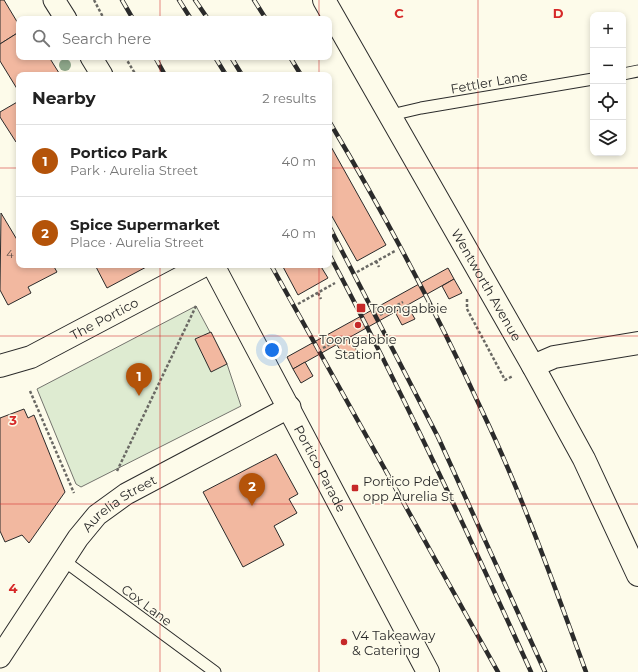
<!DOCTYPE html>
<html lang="en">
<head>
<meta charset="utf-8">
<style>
  body { margin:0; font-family:Montserrat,sans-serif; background:#f6f6f6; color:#222 }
  .controls { position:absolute; right:12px; top:12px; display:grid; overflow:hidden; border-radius:8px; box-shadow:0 2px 6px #0003 }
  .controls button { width:36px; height:36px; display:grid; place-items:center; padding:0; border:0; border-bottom:1px solid #e0e0e0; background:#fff; color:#222; font:20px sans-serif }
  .you { position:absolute; left:272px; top:350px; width:14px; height:14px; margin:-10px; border:3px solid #fff; border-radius:50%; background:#1a73e8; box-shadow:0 0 0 6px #1a73e833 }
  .badge { display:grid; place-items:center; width:26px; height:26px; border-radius:50%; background:#b45309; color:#fff; font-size:13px; font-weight:700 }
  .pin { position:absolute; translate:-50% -33px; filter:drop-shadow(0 1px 2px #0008) }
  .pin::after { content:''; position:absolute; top:21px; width:14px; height:12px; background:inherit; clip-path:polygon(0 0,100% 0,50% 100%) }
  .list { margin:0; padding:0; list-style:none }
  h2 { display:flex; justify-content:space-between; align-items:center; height:52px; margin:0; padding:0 16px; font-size:17px }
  h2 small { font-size:13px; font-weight:400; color:#767676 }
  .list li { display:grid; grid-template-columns:26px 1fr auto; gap:12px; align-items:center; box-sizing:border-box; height:72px; padding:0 16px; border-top:1px solid #e0e0e0 }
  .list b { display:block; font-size:15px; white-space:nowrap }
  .list p { margin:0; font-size:13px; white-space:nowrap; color:#767676 }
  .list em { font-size:13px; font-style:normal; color:#767676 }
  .icon { flex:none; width:22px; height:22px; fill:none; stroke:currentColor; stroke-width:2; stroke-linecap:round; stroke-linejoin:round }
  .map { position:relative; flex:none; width:638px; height:672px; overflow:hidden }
  .search { position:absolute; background:#fff; box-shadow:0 2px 6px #0003; left:16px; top:16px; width:316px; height:44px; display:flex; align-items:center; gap:10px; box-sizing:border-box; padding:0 14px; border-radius:8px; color:#767676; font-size:15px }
  .panel { position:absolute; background:#fff; box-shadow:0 2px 6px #0003; left:16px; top:72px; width:316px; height:196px; border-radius:8px }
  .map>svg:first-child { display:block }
  .green { fill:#deebd1; stroke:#74746e }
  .building { fill:#f2b8a0; stroke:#2b2b2b }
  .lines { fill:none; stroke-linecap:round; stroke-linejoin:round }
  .lane-casing { stroke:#2b2b2b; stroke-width:13 }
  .street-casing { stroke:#2b2b2b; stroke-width:23 }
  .secondary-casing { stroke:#2b2b2b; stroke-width:24 }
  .path { stroke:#6a6964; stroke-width:2.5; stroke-dasharray:3 2; stroke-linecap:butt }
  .lane { stroke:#fdfbea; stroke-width:11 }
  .street { stroke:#fdfbea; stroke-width:21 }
  .secondary { stroke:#fdfbea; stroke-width:22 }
  .rail-casing { stroke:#2b2b2b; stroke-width:4.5 }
  .rail { stroke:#fdfbea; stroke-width:3; stroke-dasharray:9; stroke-linecap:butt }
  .tree { fill:#8ea78a }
  .grid { fill:none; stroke:#d62828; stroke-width:1; stroke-opacity:0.55 }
  .poi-dot { fill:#c62828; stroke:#fdfbea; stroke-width:1.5 }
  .labels { text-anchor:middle; stroke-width:3; stroke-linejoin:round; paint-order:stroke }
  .number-label { font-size:11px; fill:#5d4e48 }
  .street-label { font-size:13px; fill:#2b2b2b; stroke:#fdfbea }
  .poi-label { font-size:13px; fill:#2b2b2b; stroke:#fdfbea; text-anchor:start }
  .grid-label { font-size:13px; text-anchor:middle; font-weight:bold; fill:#d62828; stroke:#fdfbea; stroke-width:3; stroke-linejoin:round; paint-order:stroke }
</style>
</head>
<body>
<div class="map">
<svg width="638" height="672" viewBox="0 0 638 672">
  <rect width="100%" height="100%" fill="#fdfbea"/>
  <!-- green -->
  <polygon class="green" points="196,306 227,364 241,406 81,487 76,484 37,389"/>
  <!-- building -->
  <g class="building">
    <polygon points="0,0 4,0 19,25 19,32 0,44"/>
    <polygon points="19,32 19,57 49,57 59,73 57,75 19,75 19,92 0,61 0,44"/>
    <polygon points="19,101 19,144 17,141 16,142 0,117 0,112"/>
    <polygon points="329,143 386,245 357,261 329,211"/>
    <polygon points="1,213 19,243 19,265 53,265 57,272 28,287 31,293 8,305 0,290"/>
    <polygon points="95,265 150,265 107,288"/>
    <polygon points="282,265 320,265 328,278 298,295"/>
    <polygon points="448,268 454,279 293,369 287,357"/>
    <polygon points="454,279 462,293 449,299 442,286"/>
    <polygon points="407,305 415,319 402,325 395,312"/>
    <polygon points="211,332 227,364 211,372 195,339"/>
    <polygon points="350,338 357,351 345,358 337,345"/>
    <polygon points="305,362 313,376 301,383 293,369"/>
    <polygon points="24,409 28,418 34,415 65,492 29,543 22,535 5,542 0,531 0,418"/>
    <polygon points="276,454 298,494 289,499 297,513 274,526 284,545 243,567 203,492"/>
  </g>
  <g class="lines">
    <defs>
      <g id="lane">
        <polyline points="623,74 638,71"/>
        <polyline points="391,115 421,108 593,79"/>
        <polyline points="63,560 215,672"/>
      </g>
      <g id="street">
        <polyline points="54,0 66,19"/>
        <polyline points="91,57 102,75"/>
        <path id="s1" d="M0,657L78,538L97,515L126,494L290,407"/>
      </g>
      <g id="secondary">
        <path id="s2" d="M324,0L533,366L584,459L638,575"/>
        <path id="s3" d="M213,265L428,672"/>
        <path id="s4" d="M0,366L31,357L205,265"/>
        <polyline points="533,366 554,357 638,343"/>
      </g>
    </defs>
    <!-- lane casing -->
    <use href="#lane" class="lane-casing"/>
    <!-- street casing -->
    <use href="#street" class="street-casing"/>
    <!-- secondary casing -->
    <use href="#secondary" class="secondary-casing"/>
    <!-- path -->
    <g class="path">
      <polyline points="94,0 104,19"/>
      <polyline points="125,57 136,75"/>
      <polyline points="376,261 379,267"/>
      <polyline points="357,272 395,251"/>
      <polyline points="318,293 321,299"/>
      <polyline points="467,299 467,309 505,380 513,376"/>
      <polyline points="298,304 335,283"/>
      <polyline points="380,315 403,302"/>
      <polyline points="323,348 345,336"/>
      <polyline points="30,391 74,493"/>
      <polyline points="117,471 196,306"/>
    </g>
    <!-- lane -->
    <use href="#lane" class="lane"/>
    <!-- street -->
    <use href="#street" class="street"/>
    <!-- secondary -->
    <use href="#secondary" class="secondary"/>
    <defs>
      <g id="rail">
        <polyline points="122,0 133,19"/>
        <polyline points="179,0 191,19"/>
        <polyline points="195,0 208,19"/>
        <polyline points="254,0 266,19"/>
        <polyline points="155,57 165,75"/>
        <polyline points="215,57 226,75"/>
        <polyline points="231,57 242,75"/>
        <polyline points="290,57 301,75"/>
        <path d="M329,121C385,215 437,313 483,413C523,497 554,585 586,672"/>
        <polyline points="329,226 438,437 545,672"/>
        <path d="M329,254C402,391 467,531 531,672"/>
        <polyline points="271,265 498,672"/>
      </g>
    </defs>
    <!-- rail casing -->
    <use href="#rail" class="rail-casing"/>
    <!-- rail -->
    <use href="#rail" class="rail"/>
  </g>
  <!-- trees -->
  <circle class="tree" cx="65" cy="65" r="6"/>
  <!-- grid -->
  <path class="grid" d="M160,0V19M319,0V19M478,0V672M160,57V75M319,57V75M0,168H19M329,168H638M160,265V672M319,265V672M0,336H638M0,504H638"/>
  <!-- markers -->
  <g class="poi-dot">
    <rect x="356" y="303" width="10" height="10" rx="2"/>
    <circle cx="358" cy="325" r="4"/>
    <rect x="351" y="484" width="8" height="8" rx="2"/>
    <circle cx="344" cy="642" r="4"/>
  </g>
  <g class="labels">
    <!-- number labels -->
    <g class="number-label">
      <text x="10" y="258">4</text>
    </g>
    <!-- street labels -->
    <g class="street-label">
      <text transform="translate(489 82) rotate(-10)" y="5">Fettler Lane</text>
      <text dy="5" stroke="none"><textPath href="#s2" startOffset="328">Wentworth Avenue</textPath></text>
      <text dy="5" stroke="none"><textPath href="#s4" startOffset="115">The Portico</textPath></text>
      <text dy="5" stroke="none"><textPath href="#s3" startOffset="230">Portico Parade</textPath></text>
      <text dy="5" stroke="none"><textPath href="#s1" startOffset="197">Aurelia Street</textPath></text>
      <text transform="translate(147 605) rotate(37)" y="5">Cox Lane</text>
    </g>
    <!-- poi labels -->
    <g class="poi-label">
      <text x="370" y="313">Toongabbie</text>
      <text x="358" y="344" text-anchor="middle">Toongabbie<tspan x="358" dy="15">Station</tspan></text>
      <text x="363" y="486">Portico Pde<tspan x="363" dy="15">opp Aurelia St</tspan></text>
      <text x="352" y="640">V4 Takeaway<tspan x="352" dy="15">&amp; Catering</tspan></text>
    </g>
  </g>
  <g class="grid-label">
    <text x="399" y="18">C</text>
    <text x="558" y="18">D</text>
    <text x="13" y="425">3</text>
    <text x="13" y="593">4</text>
  </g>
</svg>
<div class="controls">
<button>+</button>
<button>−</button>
<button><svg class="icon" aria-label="locate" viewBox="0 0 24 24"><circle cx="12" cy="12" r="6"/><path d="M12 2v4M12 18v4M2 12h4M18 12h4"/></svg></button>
<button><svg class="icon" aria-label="layers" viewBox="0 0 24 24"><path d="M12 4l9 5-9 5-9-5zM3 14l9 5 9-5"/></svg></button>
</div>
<div class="you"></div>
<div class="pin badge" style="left:139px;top:396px">1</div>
<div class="pin badge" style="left:252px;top:506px">2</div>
<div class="search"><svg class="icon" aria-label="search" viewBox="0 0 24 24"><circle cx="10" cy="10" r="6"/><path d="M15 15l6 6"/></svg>Search here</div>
<section class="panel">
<h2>Nearby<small>2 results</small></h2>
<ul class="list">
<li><span class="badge">1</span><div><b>Portico Park</b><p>Park · Aurelia Street</p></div><em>40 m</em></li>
<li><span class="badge">2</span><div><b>Spice Supermarket</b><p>Place · Aurelia Street</p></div><em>40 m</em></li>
</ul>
</section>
</div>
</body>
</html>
